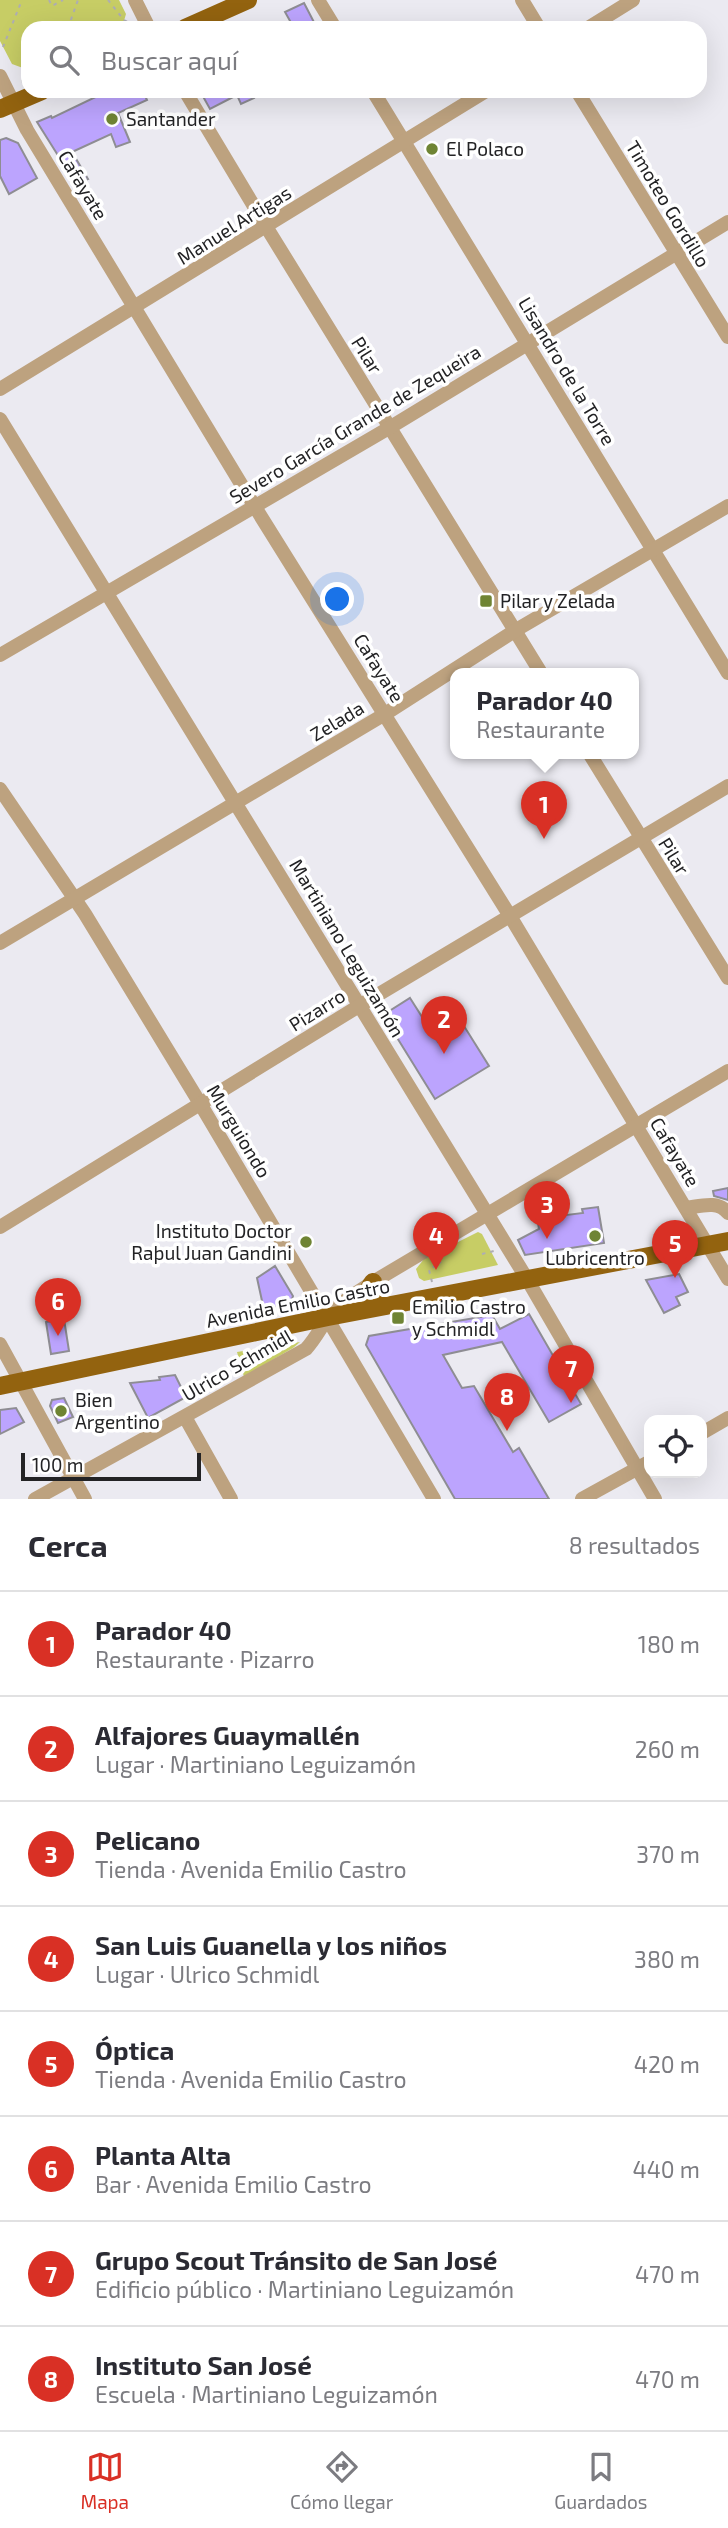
<!DOCTYPE html>
<html lang="es">
<head>
<meta charset="utf-8">
<style>
  body { margin:0; font-family:"Exo 2",sans-serif; background:#f7f7f7; color:#2b2b33 }
  .controls { position:absolute; right:21px; bottom:21px; display:grid; overflow:hidden; border-radius:14px; box-shadow:0 7px 28px #0002 }
  .controls button { width:63px; height:63px; display:grid; place-items:center; padding:0; border:0; border-bottom:2px solid #e1e1e2; background:#fff; color:#2b2b33; font:35px sans-serif }
  .scale { position:absolute; left:21px; bottom:18px; width:180px; box-sizing:border-box; padding-left:7px; border:4px solid #232325; border-top:0; font-size:19px; line-height:24px; white-space:nowrap; color:#232325; -webkit-text-stroke:5px #fff; paint-order:stroke }
  .you { position:absolute; left:338px; top:600px; width:24px; height:24px; margin:-18px; border:5px solid #fff; border-radius:50%; background:#1a73e8; box-shadow:0 0 0 10px #1a73e833 }
  .badge { display:grid; place-items:center; width:46px; height:46px; border-radius:50%; background:#d93025; color:#fff; font-size:23px; font-weight:700 }
  .pin { position:absolute; translate:-50% -58px; filter:drop-shadow(0 2px 4px #0008) }
  .pin::after { content:''; position:absolute; top:37px; width:24px; height:21px; background:inherit; clip-path:polygon(0 0,100% 0,50% 100%) }
  .popup { position:absolute; left:450px; top:668px; width:189px; height:91px; box-sizing:border-box; display:grid; place-content:center; border-radius:14px; background:#fff; filter:drop-shadow(0 2px 5px #0005); font-size:23px; white-space:nowrap; color:#7c7c81 }
  .popup b { font-size:26px; color:#2b2b33 }
  .popup::after { content:''; position:absolute; left:50%; top:100%; margin-left:-14px; border:14px solid transparent; border-top-color:#fff }
  .list { margin:0; padding:0; list-style:none }
  h2 { display:flex; justify-content:space-between; align-items:center; height:91px; margin:0; padding:0 28px; font-size:30px }
  h2 small { font-size:23px; font-weight:400; color:#7c7c81 }
  .list li { display:grid; grid-template-columns:46px 1fr auto; gap:21px; align-items:center; box-sizing:border-box; height:105px; padding:0 28px; border-top:2px solid #e1e1e2 }
  .list b { display:block; font-size:26px; white-space:nowrap }
  .list p { margin:0; font-size:23px; white-space:nowrap; color:#7c7c81 }
  .list em { font-size:23px; font-style:normal; color:#7c7c81 }
  .icon { flex:none; width:38px; height:38px; fill:none; stroke:currentColor; stroke-width:2; stroke-linecap:round; stroke-linejoin:round }
  .map { position:relative; flex:none; width:728px; height:1499px; overflow:hidden }
  .search { position:absolute; background:#fff; box-shadow:0 7px 28px #0002; left:21px; right:21px; top:21px; height:77px; display:flex; align-items:center; gap:18px; box-sizing:border-box; padding:0 24px; border-radius:21px; color:#7c7c81; font-size:26px }
  .sheet { height:931px; background:#fff }
  nav { display:flex; justify-content:space-around; align-items:center; box-sizing:border-box; height:98px; border-top:2px solid #e1e1e2; background:#fff; font-size:19px; color:#7c7c81 }
  nav a { display:grid; justify-items:center; gap:4px }
  nav .on { color:#d93025 }
  .map>svg:first-child { display:block }
  .green { fill:#c7cd65 }
  .building { fill:#bca4fe; stroke:#8e8d93; stroke-width:2 }
  .lines { fill:none; stroke-linecap:round; stroke-linejoin:round }
  .path { stroke:#aeadb3; stroke-width:2; stroke-dasharray:3.5 5; stroke-linecap:butt }
  .minor { stroke:#bda27f; stroke-width:14 }
  .major { stroke:#93630f; stroke-width:18 }
  .poi-dot { fill:#6f8434; stroke:#fff; stroke-width:2.5 }
  .labels { text-anchor:middle; stroke-width:7; stroke-linejoin:round; paint-order:stroke }
  .poi-label { font-size:19px; fill:#232325; stroke:#fff; text-anchor:start }
  .street-label { font-size:19px; fill:#232325; stroke:#fff }
</style>
</head>
<body>
<div class="map">
<svg width="728" height="1499" viewBox="0 0 728 1499">
  <rect width="100%" height="100%" fill="#ebeaf1"/>
  <!-- green -->
  <g class="green">
    <polygon points="0,0 119,0 126,14 123,24 113,28 28,28 28,65 23,68 12,64 0,41"/>
    <polygon points="478,1232 482,1234 498,1265 424,1281 419,1278 416,1269 424,1259"/>
    <polygon points="300,1342 293,1348 244,1377 237,1352"/>
  </g>
  <!-- building -->
  <g class="building">
    <polygon points="304,3 317,28 294,28 285,12"/>
    <polygon points="108,91 143,91 147,100 118,113 130,142 116,147 111,134 72,152 88,179 76,184 37,122 51,116 52,118"/>
    <polygon points="200,91 251,91 254,98 241,104 237,95 210,109"/>
    <polygon points="6,138 18,143 37,178 9,194 0,176 0,140"/>
    <polygon points="410,998 438,1042 464,1026 489,1066 435,1099 383,1015"/>
    <polygon points="728,1188 728,1200 714,1196 713,1191"/>
    <polygon points="598,1207 604,1243 525,1255 518,1240 539,1229 538,1223 551,1222 550,1217 583,1213 582,1209"/>
    <polygon points="275,1266 293,1296 290,1304 264,1310 257,1278"/>
    <polygon points="679,1274 688,1292 676,1297 680,1305 664,1313 646,1280"/>
    <polygon points="529,1314 581,1404 549,1422 502,1342 443,1355 462,1388 474,1386 513,1452 519,1448 549,1499 455,1499 366,1345 369,1336 492,1315 500,1329"/>
    <polygon points="64,1319 69,1351 51,1354 46,1322"/>
    <polygon points="175,1375 186,1397 148,1418 130,1383 160,1380 159,1377"/>
    <polygon points="64,1398 73,1417 58,1423 50,1406 52,1400"/>
    <polygon points="16,1408 24,1422 0,1434 0,1410"/>
  </g>
  <g class="lines">
    <!-- path -->
    <g class="path">
      <polyline points="49,0 52,6 63,0"/>
      <polyline points="108,0 124,20 131,24"/>
      <polyline points="68,28 78,0"/>
      <polyline points="3,47 22,0"/>
      <polyline points="23,83 21,77 28,74"/>
      <polyline points="482,1254 494,1251"/>
      <polyline points="432,1282 429,1270 441,1262"/>
    </g>
    <!-- minor -->
    <g class="minor">
      <polyline points="135,0 149,28"/>
      <polyline points="318,0 335,28"/>
      <polyline points="522,0 539,28"/>
      <polyline points="588,28 633,0"/>
      <polyline points="0,76 27,130 255,507 510,916 728,1279"/>
      <polyline points="185,91 267,228 541,673"/>
      <polyline points="373,91 728,673"/>
      <polyline points="577,91 728,337"/>
      <polyline points="0,389 486,91"/>
      <polyline points="0,419 527,1279 655,1499"/>
      <polyline points="0,655 389,428 728,222"/>
      <polyline points="589,753 728,978"/>
      <polyline points="0,789 85,914 201,1105 434,1499"/>
      <polyline points="0,943 385,714 516,630 728,506"/>
      <path d="M686,1208C701,1206 718,1200 728,1213"/>
      <polyline points="0,1227 359,1006 728,786"/>
      <polyline points="0,1344 85,1499"/>
      <polyline points="185,1417 231,1499"/>
      <polyline points="702,1433 728,1418"/>
      <path d="M35,1499L306,1349C316,1338 321,1327 329,1316C340,1302 358,1292 373,1282L728,1071"/>
      <polyline points="582,1499 649,1462"/>
    </g>
    <!-- major -->
    <g class="major">
      <polyline points="185,28 248,0"/>
      <polyline points="0,109 42,91"/>
      <path d="M373,1282C364,1293 371,1304 384,1306"/>
      <polyline points="0,1386 328,1317 728,1241"/>
    </g>
  </g>
  <!-- markers -->
  <g class="poi-dot">
    <circle cx="112" cy="119" r="7"/>
    <circle cx="432" cy="149" r="7"/>
    <rect x="479" y="594" width="14" height="14" rx="3.5"/>
    <circle cx="595" cy="1236" r="7"/>
    <circle cx="306" cy="1242" r="7"/>
    <rect x="391" y="1311" width="14" height="14" rx="3.5"/>
    <circle cx="61" cy="1411" r="7"/>
  </g>
  <g class="labels">
    <!-- poi labels -->
    <g class="poi-label">
      <text x="126" y="126">Santander</text>
      <text x="446" y="156">El Polaco</text>
      <text x="500" y="608">Pilar y Zelada</text>
      <text x="292" y="1238" text-anchor="end">Instituto Doctor<tspan x="292" dy="22">Raþul Juan Gandini</tspan></text>
      <text x="595" y="1265" text-anchor="middle">Lubricentro</text>
      <text x="412" y="1314">Emilio Castro<tspan x="412" dy="22">y Schmidl</tspan></text>
      <text x="75" y="1407">Bien<tspan x="75" dy="22">Argentino</tspan></text>
    </g>
    <!-- street labels -->
    <g class="street-label">
      <text transform="translate(83 185) rotate(59)" y="7">Cafayate</text>
      <text transform="translate(668 204) rotate(59)" y="7">Timoteo Gordillo</text>
      <text transform="translate(234 225) rotate(-32)" y="7">Manuel Artigas</text>
      <text transform="translate(367 355) rotate(58)" y="7">Pilar</text>
      <text transform="translate(567 371) rotate(59)" y="7">Lisandro de la Torre</text>
      <text transform="translate(355 424) rotate(-31)" y="7">Severo García Grande de Zequeira</text>
      <text transform="translate(379 668) rotate(58)" y="7">Cafayate</text>
      <text transform="translate(337 721) rotate(-31)" y="7">Zelada</text>
      <text transform="translate(674 856) rotate(58)" y="7">Pilar</text>
      <text transform="translate(347 948) rotate(59)" y="7">Martiniano Leguizamón</text>
      <text transform="translate(317 1010) rotate(-32)" y="7">Pizarro</text>
      <text transform="translate(239 1131) rotate(59)" y="7">Murguiondo</text>
      <text transform="translate(675 1152) rotate(59)" y="7">Cafayate</text>
      <text transform="translate(298 1303) rotate(-11)" y="7">Avenida Emilio Castro</text>
      <text transform="translate(237 1365) rotate(-30)" y="7">Ulrico Schmidl</text>
    </g>
  </g>
</svg>
<div class="controls">
<button><svg class="icon" aria-label="locate" viewBox="0 0 24 24"><circle cx="12" cy="12" r="6"/><path d="M12 2v4M12 18v4M2 12h4M18 12h4"/></svg></button>
</div>
<div class="scale">100 m</div>
<div class="you"></div>
<div class="pin badge" style="left:544px;top:839px">1</div>
<div class="popup"><b>Parador 40</b>Restaurante</div>
<div class="pin badge" style="left:444px;top:1054px">2</div>
<div class="pin badge" style="left:547px;top:1239px">3</div>
<div class="pin badge" style="left:436px;top:1270px">4</div>
<div class="pin badge" style="left:675px;top:1278px">5</div>
<div class="pin badge" style="left:58px;top:1336px">6</div>
<div class="pin badge" style="left:571px;top:1403px">7</div>
<div class="pin badge" style="left:507px;top:1431px">8</div>
<div class="search"><svg class="icon" aria-label="search" viewBox="0 0 24 24"><circle cx="10" cy="10" r="6"/><path d="M15 15l6 6"/></svg>Buscar aquí</div>
</div>
<section class="sheet">
<h2>Cerca<small>8 resultados</small></h2>
<ul class="list">
<li><span class="badge">1</span><div><b>Parador 40</b><p>Restaurante · Pizarro</p></div><em>180 m</em></li>
<li><span class="badge">2</span><div><b>Alfajores Guaymallén</b><p>Lugar · Martiniano Leguizamón</p></div><em>260 m</em></li>
<li><span class="badge">3</span><div><b>Pelicano</b><p>Tienda · Avenida Emilio Castro</p></div><em>370 m</em></li>
<li><span class="badge">4</span><div><b>San Luis Guanella y los niños</b><p>Lugar · Ulrico Schmidl</p></div><em>380 m</em></li>
<li><span class="badge">5</span><div><b>Óptica</b><p>Tienda · Avenida Emilio Castro</p></div><em>420 m</em></li>
<li><span class="badge">6</span><div><b>Planta Alta</b><p>Bar · Avenida Emilio Castro</p></div><em>440 m</em></li>
<li><span class="badge">7</span><div><b>Grupo Scout Tránsito de San José</b><p>Edificio público · Martiniano Leguizamón</p></div><em>470 m</em></li>
<li><span class="badge">8</span><div><b>Instituto San José</b><p>Escuela · Martiniano Leguizamón</p></div><em>470 m</em></li>
</ul>
</section>
<nav>
<a class="on"><svg class="icon" aria-label="map" viewBox="0 0 24 24"><path d="M3 6l6-2 6 2 6-2v14l-6 2-6-2-6 2zM9 4v14M15 6v14"/></svg>Mapa</a>
<a><svg class="icon" aria-label="directions" viewBox="0 0 24 24"><path d="M12 3l9 9-9 9-9-9zM9 14v-3h6M13 9l2 2-2 2"/></svg>Cómo llegar</a>
<a><svg class="icon" aria-label="saved" viewBox="0 0 24 24"><path d="M7 4h10v16l-5-4-5 4z"/></svg>Guardados</a>
</nav>
</body>
</html>
